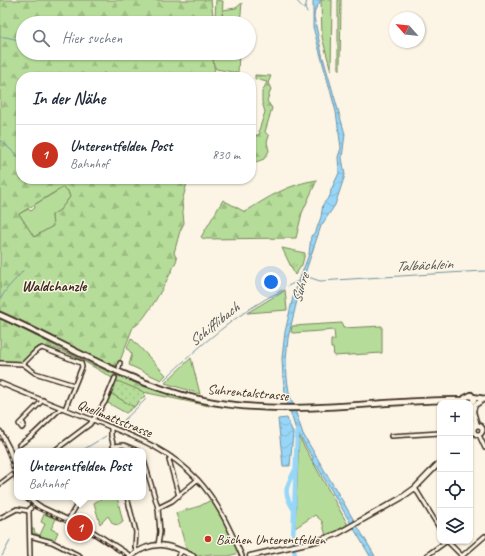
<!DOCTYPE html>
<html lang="de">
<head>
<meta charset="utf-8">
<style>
  body { margin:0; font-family:Caveat,sans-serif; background:#f2f2f3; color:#1f2937 }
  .controls { position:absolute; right:12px; bottom:12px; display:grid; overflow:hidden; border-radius:8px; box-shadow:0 1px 3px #0004 }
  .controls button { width:36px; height:36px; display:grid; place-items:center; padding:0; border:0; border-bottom:1px solid #e0e1e3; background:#fff; color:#1f2937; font:20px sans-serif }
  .compass { position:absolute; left:389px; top:12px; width:36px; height:36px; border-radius:50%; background:#fff; box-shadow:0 1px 3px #0004; rotate:297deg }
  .you { position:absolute; left:271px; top:282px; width:14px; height:14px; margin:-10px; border:3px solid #fff; border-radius:50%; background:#1a73e8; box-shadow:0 0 0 6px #1a73e833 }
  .badge { display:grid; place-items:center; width:26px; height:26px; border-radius:50%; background:#c8321e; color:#fff; font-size:13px; font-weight:700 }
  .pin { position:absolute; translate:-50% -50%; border:2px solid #fff; box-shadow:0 1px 4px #0006 }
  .popup { position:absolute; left:14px; top:448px; width:132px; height:52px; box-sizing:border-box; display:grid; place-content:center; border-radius:8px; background:#fff; filter:drop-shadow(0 1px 3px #0005); font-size:13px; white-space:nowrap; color:#747a83 }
  .popup b { font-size:15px; color:#1f2937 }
  .popup::after { content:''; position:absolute; left:50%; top:100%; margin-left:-8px; border:8px solid transparent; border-top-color:#fff }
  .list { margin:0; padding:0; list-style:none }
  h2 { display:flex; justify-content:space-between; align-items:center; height:52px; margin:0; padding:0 16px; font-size:17px }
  h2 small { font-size:13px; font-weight:400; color:#747a83 }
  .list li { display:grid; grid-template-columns:26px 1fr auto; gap:12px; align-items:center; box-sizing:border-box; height:60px; padding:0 16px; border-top:1px solid #e0e1e3 }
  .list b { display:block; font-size:15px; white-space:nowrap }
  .list p { margin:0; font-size:13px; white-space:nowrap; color:#747a83 }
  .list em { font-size:13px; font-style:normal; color:#747a83 }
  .icon { flex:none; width:22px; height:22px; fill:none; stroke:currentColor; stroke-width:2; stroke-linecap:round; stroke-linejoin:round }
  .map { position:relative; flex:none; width:485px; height:556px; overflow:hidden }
  .search { position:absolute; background:#fff; box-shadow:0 1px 3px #0004; left:16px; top:16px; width:240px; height:44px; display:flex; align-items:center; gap:10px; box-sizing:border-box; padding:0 14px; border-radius:22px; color:#747a83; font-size:15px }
  .panel { position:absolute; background:#fff; box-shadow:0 1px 3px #0004; left:16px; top:72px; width:240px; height:112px; border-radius:16px }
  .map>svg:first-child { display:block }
  .grass { fill:#b5dd99; stroke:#78845c }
  .forest { fill:url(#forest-firs); stroke:#78845c; fill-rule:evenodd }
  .park { fill:url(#park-tufts); stroke:#78845c }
  .garden { fill:url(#garden-dots); stroke:#78845c }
  .water { fill:url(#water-waves); stroke:#7291a1 }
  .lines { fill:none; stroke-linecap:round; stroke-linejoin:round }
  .stream { stroke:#7291a1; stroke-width:1 }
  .river { stroke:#97d6f8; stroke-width:4.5 }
  .street-casing { stroke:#3b2a1e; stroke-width:6 }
  .secondary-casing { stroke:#3b2a1e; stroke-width:7 }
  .primary-casing { stroke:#3b2a1e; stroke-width:8 }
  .street { stroke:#fcf5e5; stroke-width:3 }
  .secondary { stroke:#fcf5e5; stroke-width:4 }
  .primary { stroke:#fcf5e5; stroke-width:4.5 }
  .rail-casing { stroke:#3b2a1e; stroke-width:2.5 }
  .rail { stroke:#fcf5e5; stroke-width:1; stroke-dasharray:3; stroke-linecap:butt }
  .poi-dot { fill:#c8321e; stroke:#fcf5e5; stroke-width:1.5 }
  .labels { text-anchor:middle; stroke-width:3; stroke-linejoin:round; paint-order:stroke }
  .street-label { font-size:14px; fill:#3b2a1e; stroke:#fcf5e5 }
  .poi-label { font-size:14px; fill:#3b2a1e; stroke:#fcf5e5; text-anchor:start }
  .water-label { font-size:15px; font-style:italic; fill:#525554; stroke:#fcf5e5 }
  .neighbourhood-label { font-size:15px; font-weight:bold; fill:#3b2a1e; stroke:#fcf5e5 }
</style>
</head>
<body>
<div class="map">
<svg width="485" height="556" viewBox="0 0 485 556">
  <defs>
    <pattern id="forest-firs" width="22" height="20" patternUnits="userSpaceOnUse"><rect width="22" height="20" fill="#b5dd99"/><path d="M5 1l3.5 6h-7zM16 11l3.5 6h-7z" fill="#9dbe83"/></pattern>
    <pattern id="park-tufts" width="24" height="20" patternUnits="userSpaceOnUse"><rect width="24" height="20" fill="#b5dd99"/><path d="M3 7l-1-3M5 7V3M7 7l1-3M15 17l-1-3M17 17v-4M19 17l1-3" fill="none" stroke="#9dbe83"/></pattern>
    <pattern id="garden-dots" width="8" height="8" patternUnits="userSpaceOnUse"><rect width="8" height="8" fill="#b5dd99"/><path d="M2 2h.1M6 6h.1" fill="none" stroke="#9dbe83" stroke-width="1.8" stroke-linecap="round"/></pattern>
    <pattern id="water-waves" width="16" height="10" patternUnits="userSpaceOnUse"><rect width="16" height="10" fill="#97d6f8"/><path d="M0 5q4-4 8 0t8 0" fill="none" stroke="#83b8d4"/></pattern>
  </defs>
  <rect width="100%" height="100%" fill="#fcf5e5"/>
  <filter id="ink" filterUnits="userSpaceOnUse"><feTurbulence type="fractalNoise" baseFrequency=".025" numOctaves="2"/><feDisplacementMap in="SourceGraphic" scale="8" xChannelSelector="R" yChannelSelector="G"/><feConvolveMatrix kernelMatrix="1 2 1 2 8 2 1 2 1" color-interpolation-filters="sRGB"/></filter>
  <g filter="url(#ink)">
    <!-- grass -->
    <g class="grass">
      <polygon points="216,0 223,1 222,17 223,10 236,8 242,3 240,23 214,23 214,17 220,17 215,16"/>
      <polygon points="321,0 332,0 331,71 322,37"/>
      <polygon points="338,0 341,0 340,69 338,69"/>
      <polygon points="213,53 239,53 238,73 216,69 212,61"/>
      <polygon points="64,187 68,191 70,197 60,210 52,215 53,226 34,237 19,214 28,209 31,211 35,208 34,205"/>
      <polygon points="285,290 287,310 247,313"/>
      <polygon points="342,323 343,328 382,326 382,353 334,356 333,348 331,348 331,340 335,340 334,330 293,333 291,332 292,326"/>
      <polygon points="131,338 166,375 161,380 129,365 132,354 127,348"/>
      <polygon points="191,358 200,394 165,383"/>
      <polygon points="110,393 134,407 126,413 106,402"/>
      <polygon points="299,437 347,523 347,527 326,536 322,521 315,515 295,528"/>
      <polygon points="104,497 117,497 123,522 119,525 113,524 108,516 100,524 94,503"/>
      <polygon points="211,500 227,526 239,553 228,556 213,556 212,554 197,556 187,551 176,513 200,506"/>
      <polygon points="44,514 56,519 51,529 58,532 54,541 32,533 32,529 34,529 35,533 40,535 45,524 41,522"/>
    </g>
    <!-- forest -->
    <g class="forest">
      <path d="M0,0H211L214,23H23V53H213C212,62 216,68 214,77H21V179H188L182,202L184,223L180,231L174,253L177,259C172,272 145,324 133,327L118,366L109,365L77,351L0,312ZM63,187L68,191L70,197L60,210L52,215L53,226L34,237L19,214Z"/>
      <polygon points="255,75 271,76 268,83 271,89 267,101 272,108 265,132 269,136 267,142 269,151 264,159 251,164 251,137 260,134 259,130 265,112 262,102 262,92 267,82 255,79"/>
      <path d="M317,180L302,213L296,238L204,239L201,237L223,200L245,212C268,197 289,184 317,180Z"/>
      <path d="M0,318C67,351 135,392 210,404L209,406L143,392L116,381V378H112C97,369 52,340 36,348C31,351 27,357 23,362L0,361Z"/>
    </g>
    <!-- park -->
    <polygon class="park" points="282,248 305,253 302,265 295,275"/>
    <!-- garden -->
    <polygon class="garden" points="115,380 144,392 145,396 134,407 110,393"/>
    <!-- water -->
    <g class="water">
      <polygon points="313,0 321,0 315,10 314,17 322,54 345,134 342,158 345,175 335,205 321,226 300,288 288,338 286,360 287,378 289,392 303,434 375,556 370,556 317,466 312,461 313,458 296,430 286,398 283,378 282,358 285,332 293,297 309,254 311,236 316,231 321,217 323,204 330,196 331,190 339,173 338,157 341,148 336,112 313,27"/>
      <polygon points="287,418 293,433 290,466 283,466 278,419"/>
    </g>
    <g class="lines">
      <!-- stream -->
      <g class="stream">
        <polyline points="296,0 304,9"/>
        <polyline points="307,0 305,9 307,12"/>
        <polyline points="0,37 6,37 23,41"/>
        <polyline points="0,140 21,159"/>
        <polyline points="466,272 485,271"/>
        <polyline points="308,277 320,281 382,277"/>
        <polyline points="384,277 465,272"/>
        <polyline points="288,286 300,280"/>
        <path d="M0,301C4,289 15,281 23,271"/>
        <path d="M164,380C201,344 236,314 282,290"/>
        <polyline points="118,426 146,399"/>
        <polyline points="81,451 106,436"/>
        <polyline points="2,556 10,541"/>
      </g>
      <!-- river -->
      <g class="river">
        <path d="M294,510C282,491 286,487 295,470"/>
        <polyline points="295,556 293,541 297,431"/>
      </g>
      <defs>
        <g id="street">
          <polyline points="0,363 23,364 35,373 74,385"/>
          <polyline points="23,364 36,351 42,348 81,363 82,367 65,409"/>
          <polyline points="119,368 120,363"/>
          <path d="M0,383C29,395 58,407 88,418C129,435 166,446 198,480C218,502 230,529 242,556"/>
          <polyline points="22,422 24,425 22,428 19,424 43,400"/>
          <polyline points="111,427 111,436 115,451"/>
          <polyline points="479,435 485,448"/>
          <polyline points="391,436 440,433"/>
          <polyline points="19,445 34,434 61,408"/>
          <polyline points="113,446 124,445 138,451"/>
          <polyline points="54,451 90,424 105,402 115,378"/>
          <polyline points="143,457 158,508 160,532 158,545"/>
          <polyline points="171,457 169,460 179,496"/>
          <polyline points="0,484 12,475"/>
          <polyline points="415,488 440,529"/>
          <polyline points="127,497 136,532 135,547 137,552"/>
          <polyline points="158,508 172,501 197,480"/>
          <polyline points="0,518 17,509 29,511"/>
          <polyline points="68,520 79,501 85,497"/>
          <polyline points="30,536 52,542 80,556"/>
          <polyline points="447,541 462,556"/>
          <polyline points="30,556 29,511 33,503"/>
          <polyline points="178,556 182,551"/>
          <polyline points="426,556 447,541"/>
          <polyline points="462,556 485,536"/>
        </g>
        <g id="secondary">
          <polyline points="471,404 477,425"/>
          <polyline points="473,411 475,405 484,399"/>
          <polyline points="470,416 474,427"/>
          <circle cx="478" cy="430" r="4.5"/>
          <polyline points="0,432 9,449 17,474"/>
          <polyline points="26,497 42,508 91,531 130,556"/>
          <path d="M131,556C154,539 169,544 193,556"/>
          <polyline points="250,556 320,540 337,534 401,498 415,488 440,462"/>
        </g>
        <g id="primary">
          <path d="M0,315C66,344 127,383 198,399C285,419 376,399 464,400"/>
          <polyline points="473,397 485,399"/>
          <polyline points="466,403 465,398 471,395 474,400 470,404"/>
        </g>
      </defs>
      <!-- street casing -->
      <use href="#street" class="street-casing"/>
      <!-- secondary casing -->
      <use href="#secondary" class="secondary-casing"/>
      <!-- primary casing -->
      <use href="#primary" class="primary-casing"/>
      <!-- street -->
      <use href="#street" class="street"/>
      <!-- secondary -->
      <use href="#secondary" class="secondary"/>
      <!-- primary -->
      <use href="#primary" class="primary"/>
      <defs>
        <g id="rail">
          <polyline points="0,436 8,455 17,485"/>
          <polyline points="23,497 35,508 93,534 126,556"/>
        </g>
      </defs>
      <!-- rail casing -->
      <use href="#rail" class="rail-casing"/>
      <!-- rail -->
      <use href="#rail" class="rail"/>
    </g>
  </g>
  <!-- markers -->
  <circle class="poi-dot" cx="208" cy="539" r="4"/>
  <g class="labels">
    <!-- street labels -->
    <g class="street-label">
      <text transform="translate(248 392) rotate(5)" y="5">Suhrentalstrasse</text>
      <text transform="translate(115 418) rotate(22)" y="5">Quellmattstrasse</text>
    </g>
    <!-- poi labels -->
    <g class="poi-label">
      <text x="216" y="544">Bächen Unterentfelden</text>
    </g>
    <!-- water labels -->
    <g class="water-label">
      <text transform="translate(424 265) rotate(-3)" y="5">Talbächlein</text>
      <text transform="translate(300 288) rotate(-73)" y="5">Suhre</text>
      <text transform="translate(214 324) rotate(-39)" y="5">Schifflibach</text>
    </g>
    <!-- neighbourhood labels -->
    <g class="neighbourhood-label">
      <text x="54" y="291">Waldchanzle</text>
    </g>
  </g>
</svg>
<div class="controls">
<button>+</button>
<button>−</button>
<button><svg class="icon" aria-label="locate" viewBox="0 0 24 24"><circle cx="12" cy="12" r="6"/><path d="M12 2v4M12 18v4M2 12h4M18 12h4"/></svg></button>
<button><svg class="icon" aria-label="layers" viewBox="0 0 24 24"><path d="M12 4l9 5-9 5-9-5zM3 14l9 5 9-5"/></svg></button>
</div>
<svg class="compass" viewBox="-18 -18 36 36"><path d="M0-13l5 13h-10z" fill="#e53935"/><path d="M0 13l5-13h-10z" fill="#747a83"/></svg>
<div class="you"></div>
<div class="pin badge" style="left:80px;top:528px">1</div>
<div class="popup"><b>Unterentfelden Post</b>Bahnhof</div>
<div class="search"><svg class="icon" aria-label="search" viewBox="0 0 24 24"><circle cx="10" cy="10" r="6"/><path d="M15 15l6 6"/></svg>Hier suchen</div>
<section class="panel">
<h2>In der Nähe<small></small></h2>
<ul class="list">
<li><span class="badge">1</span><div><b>Unterentfelden Post</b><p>Bahnhof</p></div><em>830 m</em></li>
</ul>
</section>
</div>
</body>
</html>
